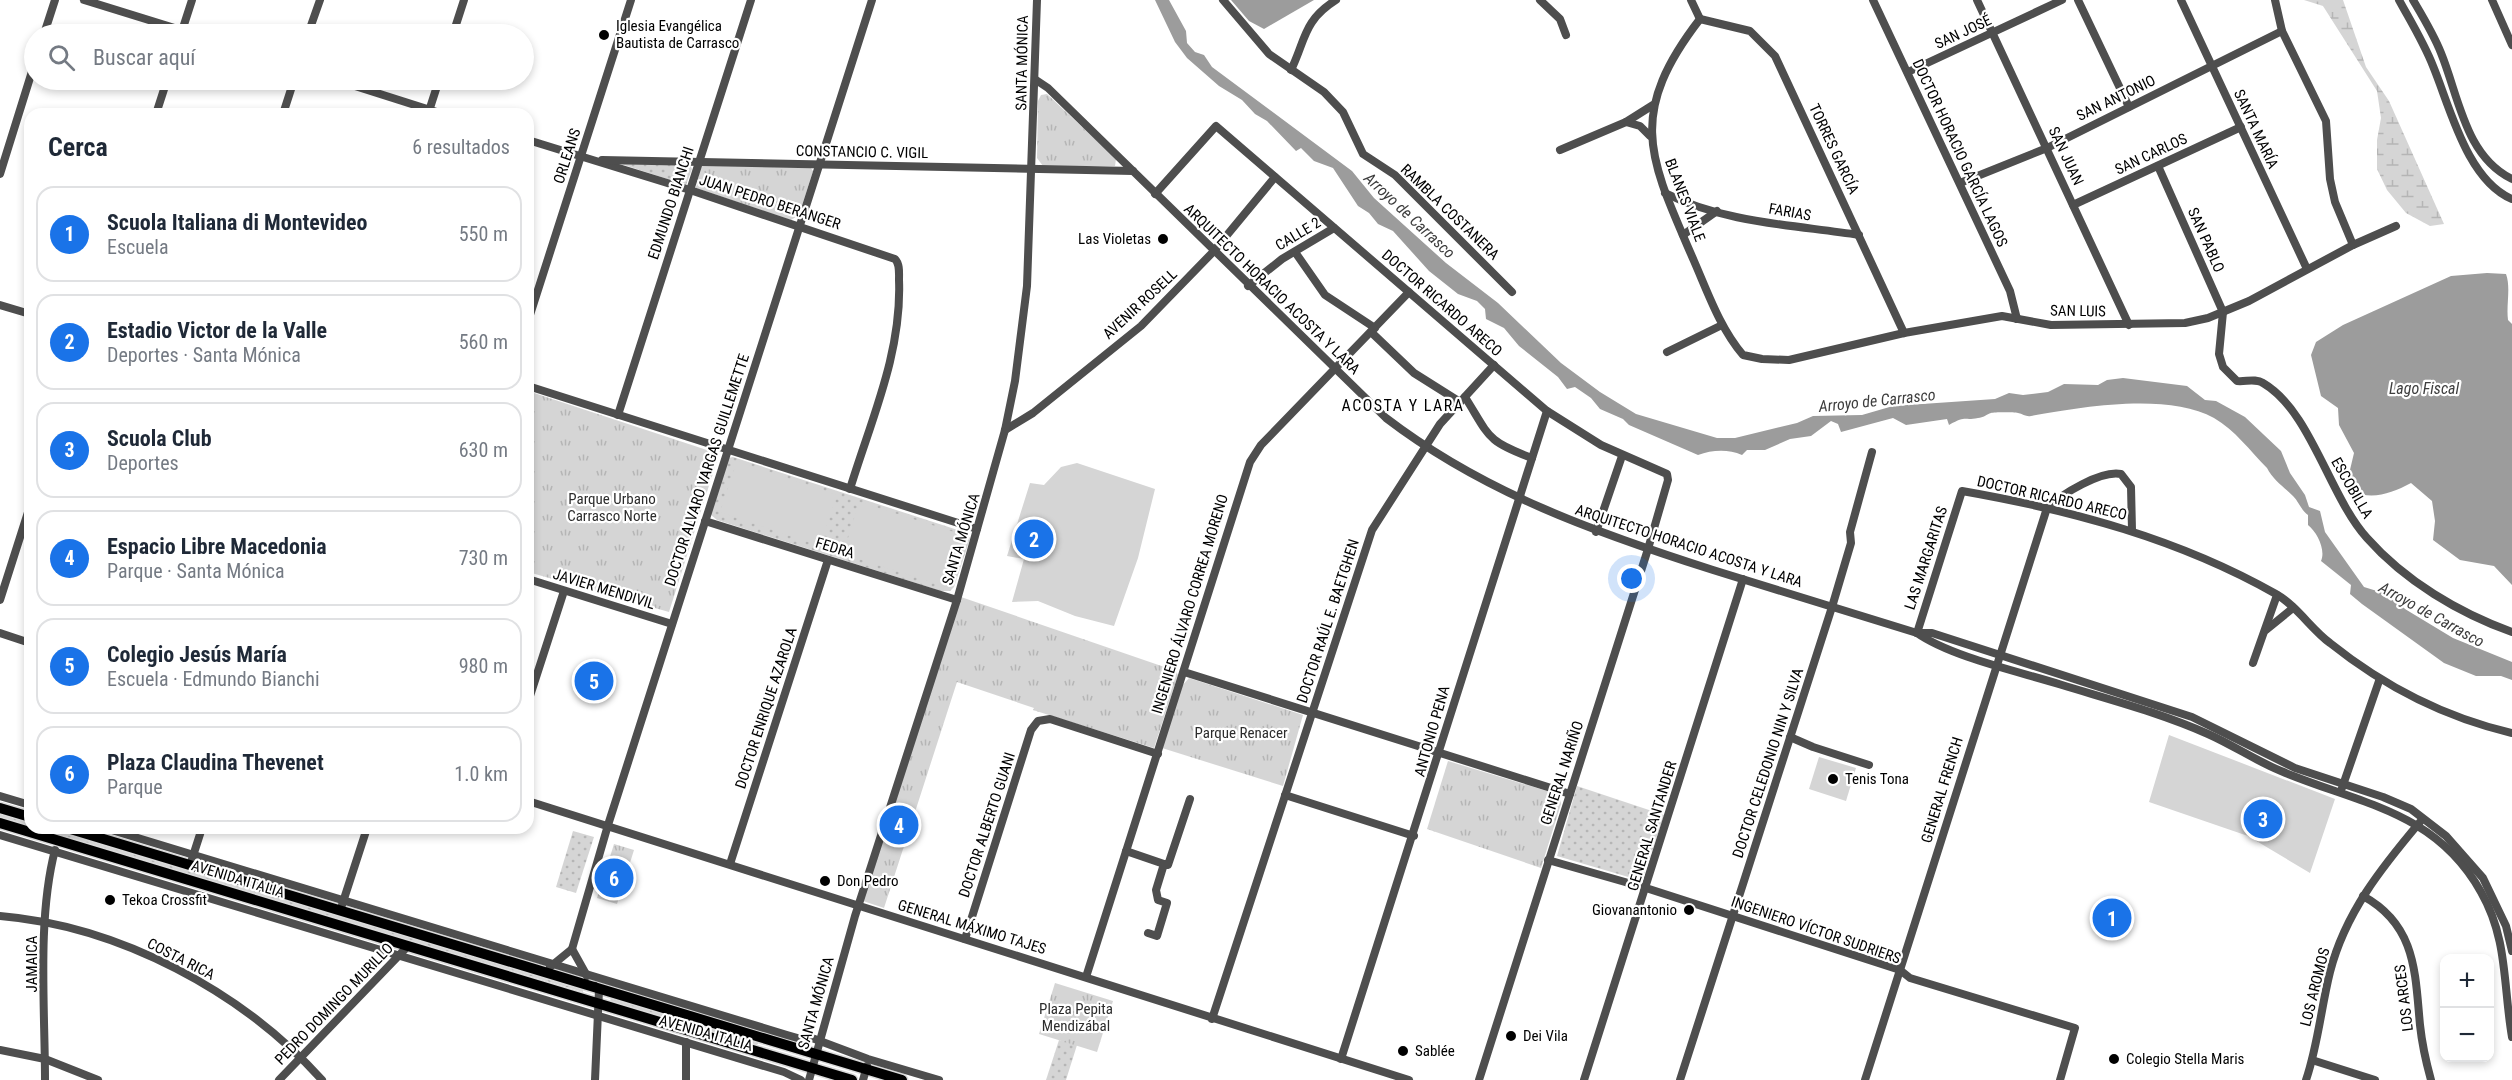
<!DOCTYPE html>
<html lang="es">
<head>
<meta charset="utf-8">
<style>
  body { margin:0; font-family:"Roboto Condensed",sans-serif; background:#f6f6f7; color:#1f2937 }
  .controls { position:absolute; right:18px; bottom:18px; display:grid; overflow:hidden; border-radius:12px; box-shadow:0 3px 9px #0003 }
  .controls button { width:54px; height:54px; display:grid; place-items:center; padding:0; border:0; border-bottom:2px solid #e0e1e3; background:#fff; color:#1f2937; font:30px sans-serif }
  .you { position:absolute; left:1632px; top:579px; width:21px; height:21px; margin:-15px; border:4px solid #fff; border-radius:50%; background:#1a73e8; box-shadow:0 0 0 9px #1a73e833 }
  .badge { display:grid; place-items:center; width:39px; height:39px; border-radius:50%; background:#1a73e8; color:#fff; font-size:20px; font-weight:700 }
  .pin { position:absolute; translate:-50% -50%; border:3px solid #fff; box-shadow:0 2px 6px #0006 }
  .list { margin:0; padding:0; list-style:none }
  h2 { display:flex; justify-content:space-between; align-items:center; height:78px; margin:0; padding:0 24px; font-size:26px }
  h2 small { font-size:20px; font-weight:400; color:#747a83 }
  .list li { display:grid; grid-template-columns:39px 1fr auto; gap:18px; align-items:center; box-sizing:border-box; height:96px; margin:0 12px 12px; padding:0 12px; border:2px solid #e0e1e3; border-radius:18px }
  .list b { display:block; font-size:22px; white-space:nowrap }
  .list p { margin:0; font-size:20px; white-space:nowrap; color:#747a83 }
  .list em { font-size:20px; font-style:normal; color:#747a83 }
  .icon { flex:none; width:33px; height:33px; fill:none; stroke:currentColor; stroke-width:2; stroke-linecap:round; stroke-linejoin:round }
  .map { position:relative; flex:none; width:2512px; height:1080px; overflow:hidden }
  .search { position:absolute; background:#fff; box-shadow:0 3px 9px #0003; left:24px; top:24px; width:510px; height:66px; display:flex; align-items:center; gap:15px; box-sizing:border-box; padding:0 21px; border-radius:33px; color:#747a83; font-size:22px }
  .panel { position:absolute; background:#fff; box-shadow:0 3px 9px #0003; left:24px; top:108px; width:510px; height:726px; border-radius:18px }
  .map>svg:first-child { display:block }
  .grass { fill:url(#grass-dots) }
  .wetland { fill:url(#wetland-marsh) }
  .park { fill:url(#park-tufts) }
  .garden { fill:#d5d5d5 }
  .water { fill:#9c9c9c }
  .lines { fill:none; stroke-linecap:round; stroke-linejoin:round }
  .major-casing { stroke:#dbdbdb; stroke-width:13 }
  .minor { stroke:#4e4e4e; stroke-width:8 }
  .major { stroke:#000; stroke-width:10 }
  .poi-dot { fill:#000; stroke:#fff; stroke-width:2 }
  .labels { text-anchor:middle; stroke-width:4.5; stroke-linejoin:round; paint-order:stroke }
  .poi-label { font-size:15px; fill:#000; stroke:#fff; text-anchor:start }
  .street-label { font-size:15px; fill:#000; stroke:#fff }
  .park-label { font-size:15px; fill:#2c2c2c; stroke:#fff }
  .water-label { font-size:16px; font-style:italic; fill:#3d3d3d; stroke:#fff }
  .neighbourhood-label { font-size:16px; letter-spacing:1.5px; fill:#000; stroke:#fff }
</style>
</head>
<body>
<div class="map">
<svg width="2512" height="1080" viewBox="0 0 2512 1080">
  <defs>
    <pattern id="grass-dots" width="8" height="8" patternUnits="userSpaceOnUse" patternTransform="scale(1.5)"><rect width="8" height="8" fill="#d5d5d5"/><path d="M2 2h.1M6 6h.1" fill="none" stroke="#b5b5b5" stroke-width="1.8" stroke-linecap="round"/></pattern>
    <pattern id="wetland-marsh" width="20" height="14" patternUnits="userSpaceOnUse" patternTransform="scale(1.5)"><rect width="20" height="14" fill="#d5d5d5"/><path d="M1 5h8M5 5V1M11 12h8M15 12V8" fill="none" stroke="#b5b5b5"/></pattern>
    <pattern id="park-tufts" width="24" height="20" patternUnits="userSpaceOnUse" patternTransform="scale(1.5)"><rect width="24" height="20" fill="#d5d5d5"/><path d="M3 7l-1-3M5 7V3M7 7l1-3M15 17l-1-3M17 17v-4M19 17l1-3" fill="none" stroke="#b5b5b5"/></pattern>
  </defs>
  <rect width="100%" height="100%" fill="#fff"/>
  <!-- grass -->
  <g class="grass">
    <polygon points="621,164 690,165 692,169 686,185"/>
    <polygon points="733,457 967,533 970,539 954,587 950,591 941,591 717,520 710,514 728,458"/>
    <polygon points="1577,786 1664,815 1642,881 1557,856"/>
    <polygon points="0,812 30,821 30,828 52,828 583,989 583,992 0,819"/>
    <polygon points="573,831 594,837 576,893 556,887"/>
    <polygon points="611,997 758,1041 758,1044 755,1046 610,1002"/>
    <polygon points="1059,1040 1077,1045 1066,1080 1046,1080"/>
  </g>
  <!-- wetland -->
  <polygon class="wetland" points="2304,0 2343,0 2366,67 2389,101 2444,224 2430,226 2406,213 2387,190 2377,169 2377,140 2381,118 2377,91 2323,6"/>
  <!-- park -->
  <g class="park">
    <polygon points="1047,94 1116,159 1115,166 1043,166 1037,158 1038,101 1041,95"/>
    <polygon points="701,165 811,168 813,171 799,215 791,220 696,188"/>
    <polygon points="528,391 719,454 669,612 528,572"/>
    <polygon points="961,597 1176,671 1178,675 1154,748 1033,710 1034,708 957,682 884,908 863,901"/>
    <polygon points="1189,678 1303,715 1283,786 1162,748 1181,687"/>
    <polygon points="1448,761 1560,795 1561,804 1541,868 1427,829"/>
    <polygon points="614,844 634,850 617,904 597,898"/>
    <polygon points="1055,983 1113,1001 1097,1052 1039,1034"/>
  </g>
  <!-- garden -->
  <g class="garden">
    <polygon points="737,461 837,495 820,546 720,512"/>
    <polygon points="1077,463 1155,489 1138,558 1114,626 1075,616 1038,601 1012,602 1024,559 1007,556 1030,483 1044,485 1061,467"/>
    <polygon points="859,502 967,536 950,588 843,554"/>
    <polygon points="2169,735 2335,799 2310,873 2248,836 2149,802"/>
    <polygon points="1819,757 1856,768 1846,801 1809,789"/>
  </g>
  <!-- water -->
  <g class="water">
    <path d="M1155,0H1169L1186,31L1187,43L1195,52L1204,55L1212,67L1352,171L1374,198L1446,263L1498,303L1561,363L1600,392L1636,414L1717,438H1735L1797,423L1813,416L1862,415L1893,406L1995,399L2009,393L2023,395L2048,392L2064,384L2098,385L2107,380L2123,378L2187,386L2205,400L2216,401L2245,417L2281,451L2290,473L2305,495L2309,507L2320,511L2325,532L2364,587L2393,596L2405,609L2453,638L2512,662V680L2501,676H2476L2444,663L2362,604L2350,594L2351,585L2321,561C2326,550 2317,532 2308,525V515C2301,510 2299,502 2293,496C2284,487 2273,480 2267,468C2250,451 2235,430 2214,418C2168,392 2080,407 2031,416C2026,417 2023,414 2018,413C2014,412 1994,412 1991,413C1987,414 1983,418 1978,418C1963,421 1967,415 1949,425L1947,419L1906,425L1893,418L1841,432L1838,424L1831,421L1811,436L1790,439L1765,450H1747L1742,455C1728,449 1712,450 1698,455L1629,425L1623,419L1600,409L1591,398L1575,387L1567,389L1558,377L1519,346L1504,328L1486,319L1485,309L1477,301L1458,294L1429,271L1393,231L1378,224L1369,213L1358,206L1333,168L1314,161L1301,148L1296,151L1267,121L1255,114L1242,100L1219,86L1187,58L1175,42Z"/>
    <polygon points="1231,0 1314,0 1264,29 1249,21"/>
    <path d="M2487,273L2506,274C2511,288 2506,305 2508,320L2512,324V585L2494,566L2460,560L2433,540L2435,521L2432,501L2411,483C2392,493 2374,500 2353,492L2349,474L2354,453L2339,425L2338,408L2321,396L2311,355L2316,342L2343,325L2451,276Z"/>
  </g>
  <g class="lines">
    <defs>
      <g id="major">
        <polyline points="0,808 30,817"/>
        <polyline points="0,823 852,1080"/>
        <polyline points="67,828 902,1080"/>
      </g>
    </defs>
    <!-- major casing -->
    <use href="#major" class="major-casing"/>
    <!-- minor -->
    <g class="minor">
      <polyline points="84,0 194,34"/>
      <polyline points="1223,0 1269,54 1324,92 1343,112 1363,154 1395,175 1512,292"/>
      <polyline points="1540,0 1560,19 1566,35"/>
      <polyline points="1691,0 1700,19"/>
      <polyline points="1873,0 2010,291 2017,319"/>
      <polyline points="1977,0 2129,325"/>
      <polyline points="2078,0 2129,107"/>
      <polyline points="2181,0 2307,269"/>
      <polyline points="2275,0 2282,31 2326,121 2330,179 2335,202 2353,245"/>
      <path d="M2399,0C2411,22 2424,43 2433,66C2450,107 2467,180 2512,199"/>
      <path d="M2413,0C2423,17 2434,35 2441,53C2459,97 2465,156 2512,179"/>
      <polyline points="2492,0 2512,45"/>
      <path d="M1700,19C1625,116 1650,159 1694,261C1708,293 1720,328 1743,355L1762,359L1789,360L1904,333L2002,316L2051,325L2185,323L2208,318L2249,301L2353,245L2396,226"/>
      <polyline points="1700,19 1750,31 1775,56 1904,333"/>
      <polyline points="44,34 55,0"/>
      <polyline points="181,34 192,0"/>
      <polyline points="308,34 320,0"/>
      <polyline points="453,34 464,0"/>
      <path d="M1291,70C1306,39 1303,21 1336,0"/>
      <polyline points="1908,72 2062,0"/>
      <polyline points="336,80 443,114"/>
      <path d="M1036,80L1048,88L1386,418C1484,493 1597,533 1713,570C1781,591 1849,612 1917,633C1951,657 2021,672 2062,685C2111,700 2161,713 2208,734C2233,745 2256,761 2281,771C2359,804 2435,810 2481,892C2508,939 2503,985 2512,1037"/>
      <polyline points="156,114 167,80"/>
      <polyline points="283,114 294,80"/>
      <polyline points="428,114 439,80"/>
      <polyline points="1626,122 1640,126 1650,136"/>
      <path d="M528,140L690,190L895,259C900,264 899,273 899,280C902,353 871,420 850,489"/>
      <polyline points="1560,150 1626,122 1653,105"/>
      <polyline points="602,160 1133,171"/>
      <path d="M2158,166L2223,312L2219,354L2223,367L2237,381C2246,382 2255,378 2263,383C2311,411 2329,496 2367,538C2405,581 2459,613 2512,632"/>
      <polyline points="0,174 34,65"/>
      <polyline points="1960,183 2047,148 2282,31"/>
      <path d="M1665,193C1724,223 1795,225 1859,235"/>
      <polyline points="1155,194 1216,126 1547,411 1601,445 1667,474 1668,480 1648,549 1479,1080"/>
      <polyline points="2073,205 2241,127"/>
      <polyline points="1683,235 1717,211"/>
      <polyline points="1295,252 1325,295 1375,328"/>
      <polyline points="1248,286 1282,259 1334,228"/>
      <polyline points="0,305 30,314"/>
      <polyline points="528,321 631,0"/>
      <polyline points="1371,332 1414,373 1460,402"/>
      <polyline points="1667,352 1722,325"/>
      <polyline points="528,386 977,529"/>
      <path d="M1465,397C1490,437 1486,441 1532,458"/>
      <polyline points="618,415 751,0"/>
      <polyline points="1005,430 1033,413 1141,326 1213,252 1275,177"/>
      <polyline points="705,521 957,600"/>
      <polyline points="1596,532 1622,456"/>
      <polyline points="528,579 672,624"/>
      <polyline points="0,600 30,506"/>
      <polyline points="2266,630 2293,608"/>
      <polyline points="0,633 30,643"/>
      <path d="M1917,633L1962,491C2071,510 2179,539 2276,594C2297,606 2311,629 2330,643C2385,687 2443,717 2512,733"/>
      <polyline points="1917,633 1932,633 2192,717 2295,768 2383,797 2411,809 2446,836 2483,878 2506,926 2512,951"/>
      <polyline points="2253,663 2277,595"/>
      <polyline points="1184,672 1570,794"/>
      <polyline points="528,702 564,591"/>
      <polyline points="1790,737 1813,747 1869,765"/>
      <polyline points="2342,788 2379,681"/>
      <polyline points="1285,795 1414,836"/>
      <polyline points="0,796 30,805"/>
      <polyline points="528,801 1409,1080"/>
      <polyline points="105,828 787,1035 801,1039 812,1038 868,1059 939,1080"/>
      <polyline points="0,835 784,1072 801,1080"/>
      <polyline points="1126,851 1164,864"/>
      <polyline points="192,859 202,828"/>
      <polyline points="1548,860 1646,888 1900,970 1910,978 2075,1028 2060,1080"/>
      <polyline points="730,864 828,560"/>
      <path d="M2363,896C2416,925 2415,972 2420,1025C2422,1044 2426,1062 2431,1080"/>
      <polyline points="342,905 367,828"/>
      <path d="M0,916C120,926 243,992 322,1080"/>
      <polyline points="1148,933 1157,936 1167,903 1158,900 1156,890 1164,864 1168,865 1190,799"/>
      <polyline points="965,939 1031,730 1038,721 1050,719 1158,754"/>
      <polyline points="572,949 608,825 872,0"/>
      <polyline points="550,967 572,949 587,976"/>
      <polyline points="1086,977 1250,462 1261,445 1409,292"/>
      <polyline points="595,986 599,990 595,1080"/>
      <polyline points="1212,1019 1372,530 1440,424 1494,365"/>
      <polyline points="686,1042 686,1080"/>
      <polyline points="0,1050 45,1059 98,1080"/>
      <polyline points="1341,1059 1547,411"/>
      <polyline points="2312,1060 2375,1080"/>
      <path d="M45,1080C45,1008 37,919 55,850"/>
      <polyline points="279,1080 408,946"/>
      <polyline points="809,1080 855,916 957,600 1005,430 1015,381 1027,286 1037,0"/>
      <polyline points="863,1080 867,1066"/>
      <polyline points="1584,1080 1743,579"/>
      <polyline points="1680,1080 1832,607 1851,543 1850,532 1872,452"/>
      <path d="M1865,1080L2047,508C2062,494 2101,470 2121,474L2131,487L2132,530"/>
      <path d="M2306,1080C2318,1045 2321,1008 2330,972C2345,913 2382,867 2420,822"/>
    </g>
    <!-- major -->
    <use href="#major" class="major"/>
  </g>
  <!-- markers -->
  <g class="poi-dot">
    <circle cx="604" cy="35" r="6"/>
    <circle cx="1163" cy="239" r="6"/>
    <circle cx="1833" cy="779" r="6"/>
    <circle cx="825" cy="881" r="6"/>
    <circle cx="110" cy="900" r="6"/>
    <circle cx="1689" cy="910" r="6"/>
    <circle cx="1511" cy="1036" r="6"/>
    <circle cx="1403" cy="1051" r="6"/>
    <circle cx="2114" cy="1059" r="6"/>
  </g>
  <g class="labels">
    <!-- poi labels -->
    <g class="poi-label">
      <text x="616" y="31">Iglesia Evangélica<tspan x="616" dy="17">Bautista de Carrasco</tspan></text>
      <text x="1151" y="244" text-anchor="end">Las Violetas</text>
      <text x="1845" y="784">Tenis Tona</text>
      <text x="837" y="886">Don Pedro</text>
      <text x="122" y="905">Tekoa Crossfit</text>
      <text x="1677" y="915" text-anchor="end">Giovanantonio</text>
      <text x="1523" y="1041">Dei Vila</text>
      <text x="1415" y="1056">Sablée</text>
      <text x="2126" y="1064">Colegio Stella Maris</text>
    </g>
    <!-- street labels -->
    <g class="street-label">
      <text transform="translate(1963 32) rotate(-25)" y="5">SAN JOSÉ</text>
      <text transform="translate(1022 63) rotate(-89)" y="5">SANTA MÓNICA</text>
      <text transform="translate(2116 98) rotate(-26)" y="5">SAN ANTONIO</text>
      <text transform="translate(2256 129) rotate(65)" y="5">SANTA MARÍA</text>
      <text transform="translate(1834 149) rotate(65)" y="5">TORRES GARCÍA</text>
      <text transform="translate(862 152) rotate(1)" y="5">CONSTANCIO C. VIGIL</text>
      <text transform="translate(1960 153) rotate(65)" y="5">DOCTOR HORACIO GARCÍA LAGOS</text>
      <text transform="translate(2151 154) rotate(-25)" y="5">SAN CARLOS</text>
      <text transform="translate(567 156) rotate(-72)" y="5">ORLEANS</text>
      <text transform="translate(2066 156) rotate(65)" y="5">SAN JUAN</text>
      <text transform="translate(1685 200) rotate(69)" y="5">BLANES VIALE</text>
      <text transform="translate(770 202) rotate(18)" y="5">JUAN PEDRO BERANGER</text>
      <text transform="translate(671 203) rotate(-72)" y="5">EDMUNDO BIANCHI</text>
      <text transform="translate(1450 212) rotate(44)" y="5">RAMBLA COSTANERA</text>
      <text transform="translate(1790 212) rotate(10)" y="5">FARIAS</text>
      <text transform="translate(1298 234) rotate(-31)" y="5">CALLE 2</text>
      <text transform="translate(2206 240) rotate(66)" y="5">SAN PABLO</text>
      <text transform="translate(1272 289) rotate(44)" y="5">ARQUITECTO HORACIO ACOSTA Y LARA</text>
      <text transform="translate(1442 303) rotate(41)" y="5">DOCTOR RICARDO ARECO</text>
      <text transform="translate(1140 304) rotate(-43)" y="5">AVENIR ROSELL</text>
      <text transform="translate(2078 311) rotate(1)" y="5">SAN LUIS</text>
      <text transform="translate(707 470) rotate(-72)" y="5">DOCTOR ALVARO VARGAS GUILLEMETTE</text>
      <text transform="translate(2352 488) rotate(60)" y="5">ESCOBILLA</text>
      <text transform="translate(2052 498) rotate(13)" y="5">DOCTOR RICARDO ARECO</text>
      <text transform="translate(961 539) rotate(-73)" y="5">SANTA MÓNICA</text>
      <text transform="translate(1689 546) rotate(18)" y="5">ARQUITECTO HORACIO ACOSTA Y LARA</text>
      <text transform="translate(835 548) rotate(17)" y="5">FEDRA</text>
      <text transform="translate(1926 558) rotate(-72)" y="5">LAS MARGARITAS</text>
      <text transform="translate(604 589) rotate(17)" y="5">JAVIER MENDIVIL</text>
      <text transform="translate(1190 604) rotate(-73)" y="5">INGENIERO ÁLVARO CORREA MORENO</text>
      <text transform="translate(1328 621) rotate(-72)" y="5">DOCTOR RAÚL E. BAETGHEN</text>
      <text transform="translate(766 708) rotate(-72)" y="5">DOCTOR ENRIQUE AZAROLA</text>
      <text transform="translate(1432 731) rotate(-74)" y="5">ANTONIO PENA</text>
      <text transform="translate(1768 763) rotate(-72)" y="5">DOCTOR CELEDONIO NIN Y SILVA</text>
      <text transform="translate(1562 773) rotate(-72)" y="5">GENERAL NARIÑO</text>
      <text transform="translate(1942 790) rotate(-73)" y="5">GENERAL FRENCH</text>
      <text transform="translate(987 825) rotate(-72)" y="5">DOCTOR ALBERTO GUANI</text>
      <text transform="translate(1652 826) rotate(-73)" y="5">GENERAL SANTANDER</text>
      <text transform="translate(238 879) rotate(17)" y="5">AVENIDA ITALIA</text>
      <text transform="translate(972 927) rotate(17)" y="5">GENERAL MÁXIMO TAJES</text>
      <text transform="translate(1816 930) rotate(19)" y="5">INGENIERO VÍCTOR SUDRIERS</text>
      <text transform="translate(181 959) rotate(27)" y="5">COSTA RICA</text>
      <text transform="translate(32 964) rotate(-90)" y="5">JAMAICA</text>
      <text transform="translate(2315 987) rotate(-76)" y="5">LOS AROMOS</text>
      <text transform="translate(2404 998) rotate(-97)" y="5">LOS ARCES</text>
      <text transform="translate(816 1003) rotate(-74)" y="5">SANTA MÓNICA</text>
      <text transform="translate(334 1004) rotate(-46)" y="5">PEDRO DOMINGO MURILLO</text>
      <text transform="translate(706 1033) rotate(16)" y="5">AVENIDA ITALIA</text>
    </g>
    <!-- park labels -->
    <g class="park-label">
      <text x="612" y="504">Parque Urbano<tspan x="612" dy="17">Carrasco Norte</tspan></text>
      <text x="1241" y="738">Parque Renacer</text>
      <text x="1076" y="1014">Plaza Pepita<tspan x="1076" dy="17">Mendizábal</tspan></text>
    </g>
    <!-- water labels -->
    <g class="water-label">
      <text transform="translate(1410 215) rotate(43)" y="6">Arroyo de Carrasco</text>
      <text x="2424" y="394">Lago Fiscal</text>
      <text transform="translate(1877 400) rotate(-6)" y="6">Arroyo de Carrasco</text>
      <text transform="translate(2432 614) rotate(29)" y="6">Arroyo de Carrasco</text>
    </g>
    <!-- neighbourhood labels -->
    <g class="neighbourhood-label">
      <text x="1403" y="411">ACOSTA Y LARA</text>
    </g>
  </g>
</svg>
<div class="controls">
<button>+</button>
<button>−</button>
</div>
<div class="you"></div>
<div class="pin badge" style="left:2112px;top:918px">1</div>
<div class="pin badge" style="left:1034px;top:539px">2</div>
<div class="pin badge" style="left:2263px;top:819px">3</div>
<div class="pin badge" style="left:899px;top:825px">4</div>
<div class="pin badge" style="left:594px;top:681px">5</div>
<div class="pin badge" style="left:614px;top:878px">6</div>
<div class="search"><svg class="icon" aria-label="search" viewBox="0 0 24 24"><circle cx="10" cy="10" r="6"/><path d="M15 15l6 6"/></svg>Buscar aquí</div>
<section class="panel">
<h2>Cerca<small>6 resultados</small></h2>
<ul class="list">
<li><span class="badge">1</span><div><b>Scuola Italiana di Montevideo</b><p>Escuela</p></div><em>550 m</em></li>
<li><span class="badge">2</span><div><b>Estadio Victor de la Valle</b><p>Deportes · Santa Mónica</p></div><em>560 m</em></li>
<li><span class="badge">3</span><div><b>Scuola Club</b><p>Deportes</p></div><em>630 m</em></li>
<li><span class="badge">4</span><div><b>Espacio Libre Macedonia</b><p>Parque · Santa Mónica</p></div><em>730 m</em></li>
<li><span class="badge">5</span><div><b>Colegio Jesús María</b><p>Escuela · Edmundo Bianchi</p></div><em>980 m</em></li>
<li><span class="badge">6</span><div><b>Plaza Claudina Thevenet</b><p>Parque</p></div><em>1.0 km</em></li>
</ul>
</section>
</div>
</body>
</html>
